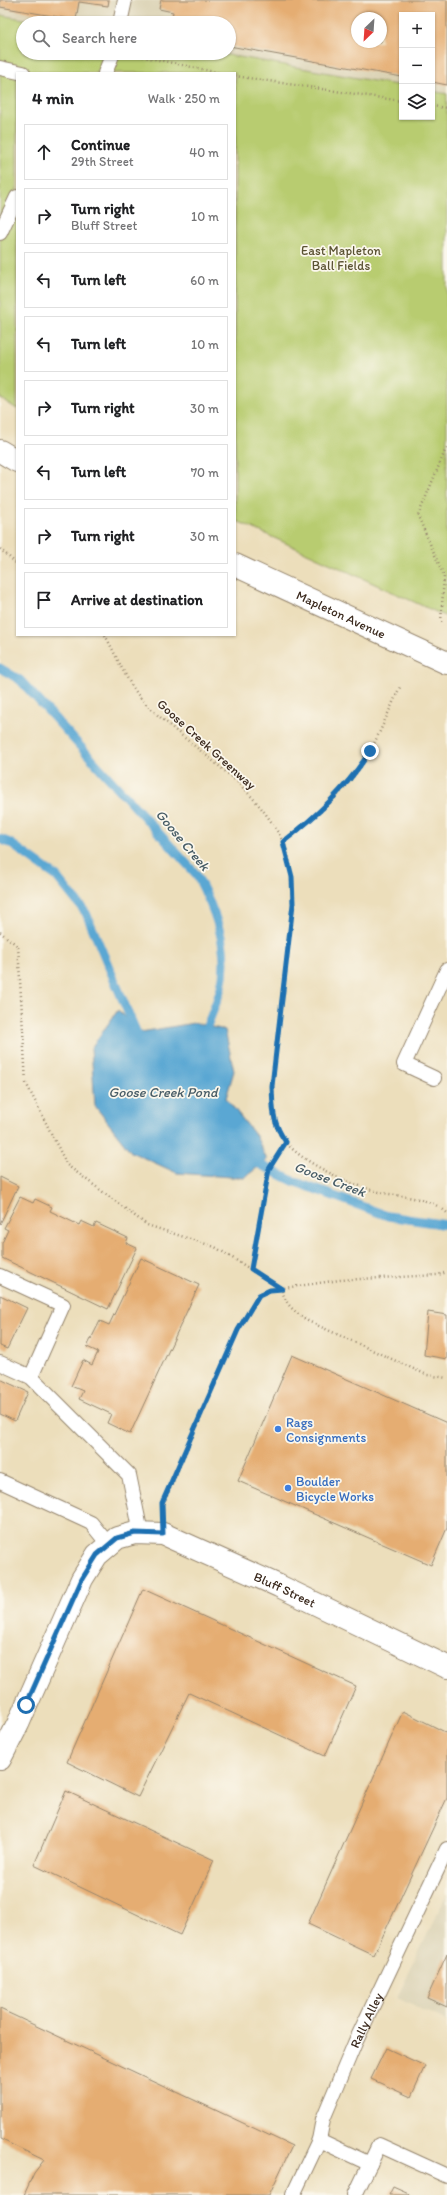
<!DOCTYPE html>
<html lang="en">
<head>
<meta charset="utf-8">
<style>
  body { margin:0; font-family:Itim,sans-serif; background:#f2f2f2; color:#202124 }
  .controls { position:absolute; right:12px; top:12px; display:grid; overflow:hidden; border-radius:0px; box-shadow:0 1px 3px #0004 }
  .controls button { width:36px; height:36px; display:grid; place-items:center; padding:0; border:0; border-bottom:1px solid #e0e0e0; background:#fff; color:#202124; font:20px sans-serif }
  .compass { position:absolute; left:351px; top:12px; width:36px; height:36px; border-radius:50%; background:#fff; box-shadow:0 1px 3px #0004; rotate:205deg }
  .stop { position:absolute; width:12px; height:12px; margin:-9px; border:3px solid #1f6fb2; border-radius:50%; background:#fff }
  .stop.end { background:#1f6fb2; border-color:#fff; box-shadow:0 1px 4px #0008 }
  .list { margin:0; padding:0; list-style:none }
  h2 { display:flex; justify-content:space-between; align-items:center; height:52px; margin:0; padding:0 16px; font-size:17px }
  h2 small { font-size:13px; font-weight:400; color:#757577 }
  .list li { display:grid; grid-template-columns:26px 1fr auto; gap:12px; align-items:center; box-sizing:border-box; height:56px; margin:0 8px 8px; padding:0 8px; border:1px solid #e0e0e0; border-radius:0px }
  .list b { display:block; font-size:15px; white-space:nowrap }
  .list p { margin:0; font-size:13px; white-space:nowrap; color:#757577 }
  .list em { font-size:13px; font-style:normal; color:#757577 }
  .icon { flex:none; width:22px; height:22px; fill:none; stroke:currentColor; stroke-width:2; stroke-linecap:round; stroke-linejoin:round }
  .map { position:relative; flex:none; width:447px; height:2195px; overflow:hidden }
  .search { position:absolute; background:#fff; box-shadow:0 1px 3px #0004; left:16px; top:16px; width:220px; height:44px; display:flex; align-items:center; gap:10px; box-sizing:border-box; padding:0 14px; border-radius:22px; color:#757577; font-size:15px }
  .panel { position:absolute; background:#fff; box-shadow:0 1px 3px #0004; left:16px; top:72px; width:220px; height:564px; border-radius:0px }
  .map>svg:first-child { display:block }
  .built { fill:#d9d0b1; fill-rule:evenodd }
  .green { fill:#b8cc70; stroke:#7a7b47 }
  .water { fill:#5aa7d3; stroke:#4a6878 }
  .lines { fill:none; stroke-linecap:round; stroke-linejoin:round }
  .stream { stroke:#5aa7d3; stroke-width:9 }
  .building { fill:#e5ad72; fill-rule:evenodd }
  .lane-casing { stroke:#94846c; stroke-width:16 }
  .street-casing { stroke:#94846c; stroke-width:24 }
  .secondary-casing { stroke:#94846c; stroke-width:24 }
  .path { stroke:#94846c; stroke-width:2.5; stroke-dasharray:1 3; stroke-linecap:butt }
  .lane { stroke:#fff; stroke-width:14 }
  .street { stroke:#fff; stroke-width:22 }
  .secondary { stroke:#fff; stroke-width:22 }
  .route { stroke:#1f6fb2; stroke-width:5 }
  .shop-dot { fill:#3f7fe0; stroke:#fbf7ec; stroke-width:1.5 }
  .labels { text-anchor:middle; stroke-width:3.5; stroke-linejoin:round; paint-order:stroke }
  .park-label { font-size:13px; fill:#5a5232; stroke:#fbf7ec }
  .street-label { font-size:13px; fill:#3b2a1e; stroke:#fbf7ec }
  .shop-label { font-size:13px; fill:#366cbe; stroke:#fbf7ec; text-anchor:start }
  .water-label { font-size:14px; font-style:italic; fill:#475c66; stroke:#fbf7ec }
</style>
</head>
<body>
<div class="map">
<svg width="447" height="2195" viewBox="0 0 447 2195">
  <rect width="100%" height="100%" fill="#fbf7ec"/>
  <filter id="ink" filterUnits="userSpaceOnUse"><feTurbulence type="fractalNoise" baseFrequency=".025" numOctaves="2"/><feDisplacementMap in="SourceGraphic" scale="8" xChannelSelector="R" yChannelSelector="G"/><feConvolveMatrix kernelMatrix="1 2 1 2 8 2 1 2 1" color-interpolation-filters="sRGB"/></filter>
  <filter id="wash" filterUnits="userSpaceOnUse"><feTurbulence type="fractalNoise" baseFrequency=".012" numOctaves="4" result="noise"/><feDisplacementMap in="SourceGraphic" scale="16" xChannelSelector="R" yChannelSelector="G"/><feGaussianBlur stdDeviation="0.9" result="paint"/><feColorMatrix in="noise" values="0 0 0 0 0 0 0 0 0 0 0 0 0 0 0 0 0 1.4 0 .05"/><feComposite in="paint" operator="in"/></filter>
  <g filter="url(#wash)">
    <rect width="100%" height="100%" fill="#ecdebb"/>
    <!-- built -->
    <g class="built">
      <path d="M0,0H447V94L432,91V15H402V86L217,53H229V23H47L0,15ZM357,18H381V42H357Z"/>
      <polygon points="447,1893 447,2022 397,1998"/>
    </g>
    <!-- green -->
    <polygon class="green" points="0,15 47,23 23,23 23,53 217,53 402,86 402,117 432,117 432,91 447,94 447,617 235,520 235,73 17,73 17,409 0,398"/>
    <!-- water -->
    <polygon class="water" points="118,1010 141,1032 194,1023 225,1030 234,1071 226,1098 256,1136 267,1160 244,1178 177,1173 131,1152 95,1106 91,1048"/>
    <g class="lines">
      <!-- stream -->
      <g class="stream">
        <path d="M0,668L20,680L196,874C214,908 231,948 221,987C217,1004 209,1020 203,1036"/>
        <polyline points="0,839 10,843 56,876 86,913 138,1036"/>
        <polyline points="251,1160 293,1181 388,1216 447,1225"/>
      </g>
    </g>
    <g id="blocks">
      <!-- building -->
      <g class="building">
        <polygon points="0,0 109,0 108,6 79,2 76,20 0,7"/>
        <path d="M161,0H447V85L432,82V15H402V77L229,46V23H171L173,12L159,9ZM357,18H381V42H357Z"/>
        <polygon points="0,1177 18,1186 0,1224"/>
        <polygon points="20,1197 33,1203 35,1199 52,1207 50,1211 79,1225 81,1221 94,1227 96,1223 128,1238 126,1243 137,1248 108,1309 2,1258 2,1243 8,1230 4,1228"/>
        <polygon points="141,1258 199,1285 130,1434 107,1423 111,1414 79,1399 83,1391 71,1386 83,1360 92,1365 98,1352 87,1347 100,1321 109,1325"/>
        <polygon points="0,1295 27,1308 7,1349 0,1346"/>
        <polygon points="428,1312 447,1315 447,1359 424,1355"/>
        <polygon points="292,1355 447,1423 447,1528 431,1565 238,1481"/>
        <polygon points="0,1379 28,1392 15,1421 0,1414"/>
        <polygon points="143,1589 356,1686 325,1756 189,1693 138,1797 67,1762"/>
        <polygon points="403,1711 447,1733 447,1798 374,1955 308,1924"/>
        <polygon points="66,1791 214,1860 180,1935 34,1865"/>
        <polygon points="447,1954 447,2007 427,1998"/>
        <polygon points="0,2009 292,2146 269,2195 24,2195 34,2173 44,2160 0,2139"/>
        <polygon points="386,2048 425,2066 411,2097 371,2079"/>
        <polygon points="393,2187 411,2195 389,2195"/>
      </g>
    </g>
  </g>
  <g filter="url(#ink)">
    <use href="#blocks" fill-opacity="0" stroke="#94846c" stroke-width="1"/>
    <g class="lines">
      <defs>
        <g id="lane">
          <polyline points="120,23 125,0"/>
          <polyline points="0,68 23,73"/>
          <polyline points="105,73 113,53"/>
          <polyline points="0,233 17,197"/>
          <polyline points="434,1078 404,1064 447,970"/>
          <polyline points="0,1276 63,1305 31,1377"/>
          <polyline points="0,1363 31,1377 129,1475 141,1533"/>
          <polyline points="0,1481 91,1523 108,1544"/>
          <polyline points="319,2140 370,2164"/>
          <path id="s1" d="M293,2195L319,2140L323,2119L355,2043L447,1849"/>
          <polyline points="355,2195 379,2145 447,2176"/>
        </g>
        <g id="street">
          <path id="s2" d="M0,1759L18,1724L82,1579L97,1555L117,1538L135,1533L163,1534L279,1586L447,1667"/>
        </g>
        <g id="secondary">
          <polyline points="0,451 17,461"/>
          <path id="s3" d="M235,565L447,663"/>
        </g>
      </defs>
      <!-- lane casing -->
      <use href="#lane" class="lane-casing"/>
      <!-- street casing -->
      <use href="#street" class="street-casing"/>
      <!-- secondary casing -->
      <use href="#secondary" class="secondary-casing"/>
      <!-- path -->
      <g class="path">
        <polyline points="135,55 220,73"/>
        <polyline points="235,76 402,101"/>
        <polyline points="432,106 447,108"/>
        <polyline points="0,549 17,564"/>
        <polyline points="441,622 444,576 418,516 447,446"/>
        <path d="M105,635C116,655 129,687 145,703C191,749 253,781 283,842C292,861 292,883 293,904L272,1086C273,1100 271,1116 277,1129C289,1159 354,1187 384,1193C404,1197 432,1198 447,1213"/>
        <path d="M283,842C310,821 338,799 358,770C376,745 387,714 401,685"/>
        <path d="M0,932L18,946L26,1083L67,1165L147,1225L215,1247L282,1289C285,1305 295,1312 308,1321L427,1375L447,1378"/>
        <polyline points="251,1269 269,1169 286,1142"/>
        <polyline points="162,1507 238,1330 259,1295 270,1290 340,1280 438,1275 447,1272"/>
      </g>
      <!-- lane -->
      <use href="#lane" class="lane"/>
      <!-- street -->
      <use href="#street" class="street"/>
      <!-- secondary -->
      <use href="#secondary" class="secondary"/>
    </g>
  </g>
  <g class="lines" filter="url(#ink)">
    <!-- route -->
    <path class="route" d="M26,1705L82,1579L97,1555L117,1538L135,1533L163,1534L162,1503L238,1330L259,1295L270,1290L282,1289L251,1269L269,1169L286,1142C272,1123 273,1109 272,1086L293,904L292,877L283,842C317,816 347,788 370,751"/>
  </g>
  <!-- markers -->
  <g class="shop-dot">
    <circle cx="278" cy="1429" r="4"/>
    <circle cx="288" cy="1488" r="4"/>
  </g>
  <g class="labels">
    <!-- park labels -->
    <g class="park-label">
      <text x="341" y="255">East Mapleton<tspan x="341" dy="15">Ball Fields</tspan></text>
    </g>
    <!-- street labels -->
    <g class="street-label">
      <text dy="5" stroke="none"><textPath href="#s3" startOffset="117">Mapleton Avenue</textPath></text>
      <text transform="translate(207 744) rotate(42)" y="5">Goose Creek Greenway</text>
      <text dy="5" stroke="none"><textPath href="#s2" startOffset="433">Bluff Street</textPath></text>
      <text dy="5" stroke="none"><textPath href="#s1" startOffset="190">Rally Alley</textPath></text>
    </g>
    <!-- shop labels -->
    <g class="shop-label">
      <text x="286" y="1427">Rags<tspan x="286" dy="15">Consignments</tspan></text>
      <text x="296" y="1486">Boulder<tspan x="296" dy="15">Bicycle Works</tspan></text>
    </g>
    <!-- water labels -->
    <g class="water-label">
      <text transform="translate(183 840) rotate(50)" y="5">Goose Creek</text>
      <text x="163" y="1097">Goose Creek Pond</text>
      <text transform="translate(330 1179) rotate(21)" y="5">Goose Creek</text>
    </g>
  </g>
</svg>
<div class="controls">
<button>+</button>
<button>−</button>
<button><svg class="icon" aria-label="layers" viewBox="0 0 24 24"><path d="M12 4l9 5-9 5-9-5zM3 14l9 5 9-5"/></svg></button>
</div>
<svg class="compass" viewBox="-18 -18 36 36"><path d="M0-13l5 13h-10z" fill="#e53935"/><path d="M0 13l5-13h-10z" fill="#757577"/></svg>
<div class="stop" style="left:26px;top:1705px"></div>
<div class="stop end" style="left:370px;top:751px"></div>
<div class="search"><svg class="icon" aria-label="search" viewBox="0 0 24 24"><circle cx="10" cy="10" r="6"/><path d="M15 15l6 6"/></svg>Search here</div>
<section class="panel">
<h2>4 min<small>Walk · 250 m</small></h2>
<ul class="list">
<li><svg class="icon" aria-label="ahead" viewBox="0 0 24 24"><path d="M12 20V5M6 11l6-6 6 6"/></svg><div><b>Continue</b><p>29th Street</p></div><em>40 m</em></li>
<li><svg class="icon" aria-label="right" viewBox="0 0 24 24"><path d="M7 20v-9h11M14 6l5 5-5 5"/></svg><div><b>Turn right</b><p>Bluff Street</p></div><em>10 m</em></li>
<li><svg class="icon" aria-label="left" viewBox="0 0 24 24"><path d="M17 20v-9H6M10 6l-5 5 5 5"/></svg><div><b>Turn left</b></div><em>60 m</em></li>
<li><svg class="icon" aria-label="left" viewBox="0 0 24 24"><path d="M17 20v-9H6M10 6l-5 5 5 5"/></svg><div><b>Turn left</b></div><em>10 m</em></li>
<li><svg class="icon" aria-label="right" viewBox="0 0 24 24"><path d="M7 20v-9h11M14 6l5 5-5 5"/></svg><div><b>Turn right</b></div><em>30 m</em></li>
<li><svg class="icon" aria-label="left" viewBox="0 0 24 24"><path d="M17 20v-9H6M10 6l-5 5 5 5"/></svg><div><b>Turn left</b></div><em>70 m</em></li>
<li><svg class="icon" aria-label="right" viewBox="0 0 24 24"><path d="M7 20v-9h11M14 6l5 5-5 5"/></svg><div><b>Turn right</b></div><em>30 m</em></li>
<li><svg class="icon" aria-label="arrive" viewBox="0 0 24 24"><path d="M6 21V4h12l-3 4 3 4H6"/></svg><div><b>Arrive at destination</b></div></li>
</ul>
</section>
</div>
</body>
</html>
